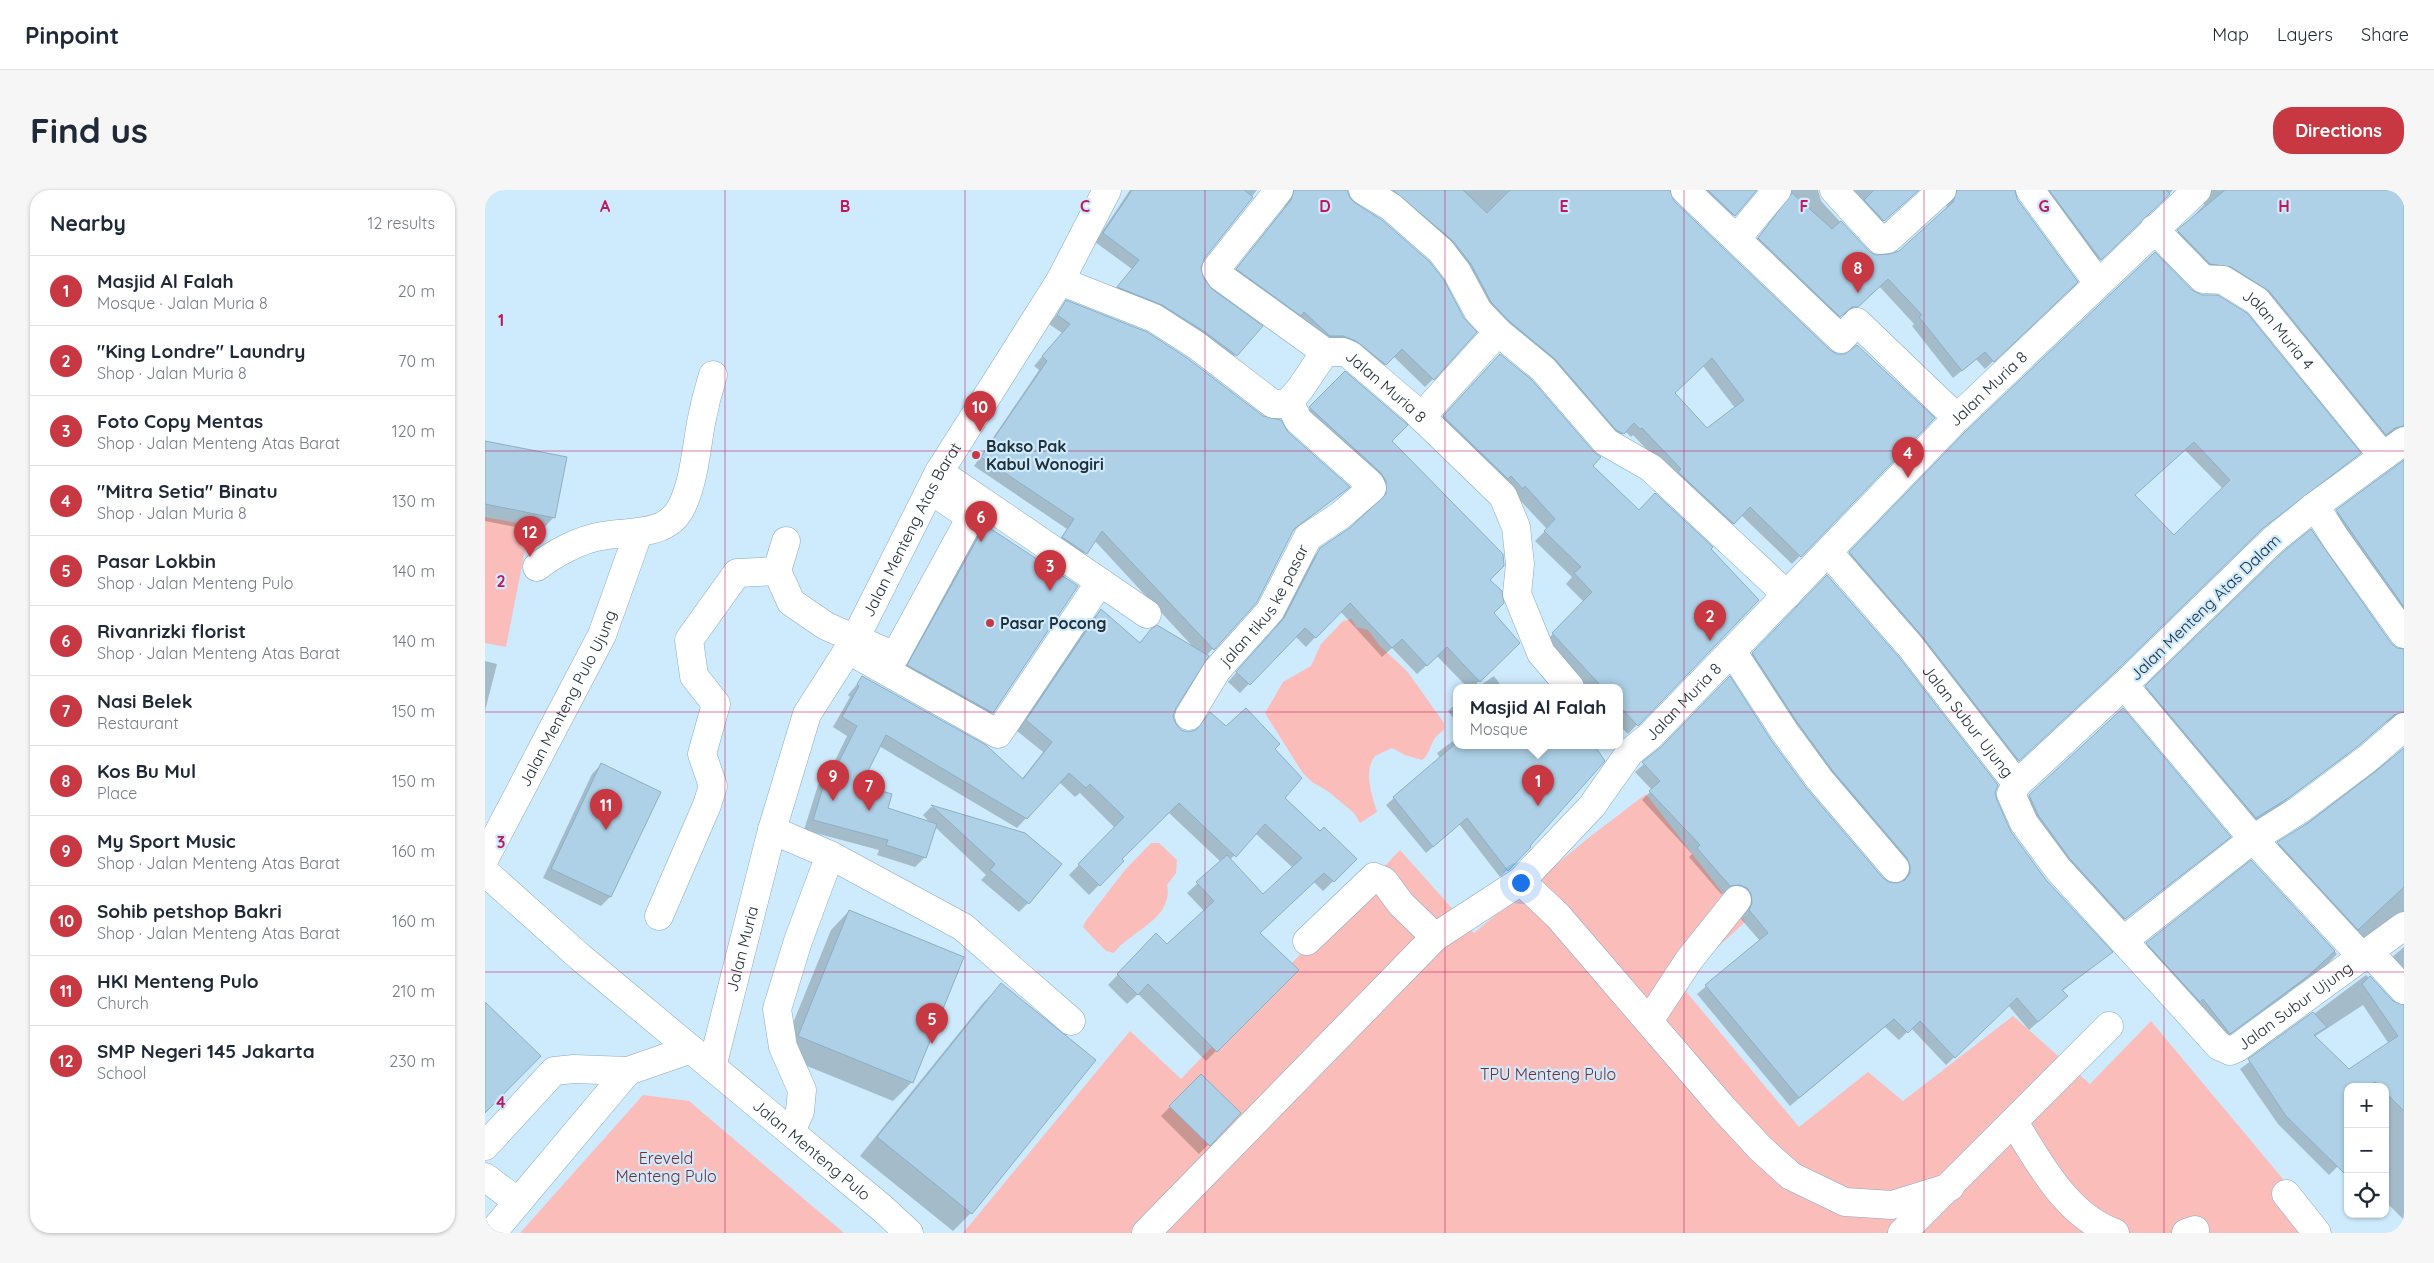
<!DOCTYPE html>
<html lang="en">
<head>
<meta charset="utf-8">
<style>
  body { margin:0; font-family:Quicksand,sans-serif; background:#f6f6f7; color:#1f2937 }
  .controls { position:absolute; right:15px; bottom:15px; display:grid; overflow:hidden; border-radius:10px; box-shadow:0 1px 4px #0004 }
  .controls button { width:45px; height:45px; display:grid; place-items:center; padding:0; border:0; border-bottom:1px solid #e0e1e3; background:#fff; color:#1f2937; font:25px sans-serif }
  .you { position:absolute; left:1035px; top:692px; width:18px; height:18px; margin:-12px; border:4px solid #fff; border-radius:50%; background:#1a73e8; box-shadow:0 0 0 8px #1a73e833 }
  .badge { display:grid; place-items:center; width:32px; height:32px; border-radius:50%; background:#c83842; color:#fff; font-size:16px; font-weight:700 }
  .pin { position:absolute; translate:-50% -41px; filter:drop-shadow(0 1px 2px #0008) }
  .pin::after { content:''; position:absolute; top:26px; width:18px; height:15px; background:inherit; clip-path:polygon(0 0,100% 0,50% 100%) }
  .popup { position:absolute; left:968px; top:494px; width:170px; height:65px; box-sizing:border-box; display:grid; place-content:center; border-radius:10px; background:#fff; filter:drop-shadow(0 1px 4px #0005); font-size:16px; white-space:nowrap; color:#747a83 }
  .popup b { font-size:19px; color:#1f2937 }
  .popup::after { content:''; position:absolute; left:50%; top:100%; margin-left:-10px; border:10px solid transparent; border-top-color:#fff }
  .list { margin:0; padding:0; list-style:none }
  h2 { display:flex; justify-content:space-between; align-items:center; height:65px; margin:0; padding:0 20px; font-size:21px }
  h2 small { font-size:16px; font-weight:400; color:#747a83 }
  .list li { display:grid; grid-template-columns:32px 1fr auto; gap:15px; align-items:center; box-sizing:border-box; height:70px; padding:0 20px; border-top:1px solid #e0e1e3 }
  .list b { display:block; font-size:19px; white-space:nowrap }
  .list p { margin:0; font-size:16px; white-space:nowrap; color:#747a83 }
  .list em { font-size:16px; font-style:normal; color:#747a83 }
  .icon { flex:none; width:28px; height:28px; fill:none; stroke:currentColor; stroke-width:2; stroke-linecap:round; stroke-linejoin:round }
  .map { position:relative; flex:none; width:1919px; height:1043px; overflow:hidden; border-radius:20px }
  header { display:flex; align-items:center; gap:30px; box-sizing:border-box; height:70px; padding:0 25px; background:#fff; border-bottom:1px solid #e0e1e3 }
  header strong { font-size:24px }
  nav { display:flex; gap:28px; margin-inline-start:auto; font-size:18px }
  .intro { display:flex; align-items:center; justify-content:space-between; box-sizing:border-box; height:120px; padding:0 30px }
  h1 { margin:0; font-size:35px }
  .button { padding:12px 22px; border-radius:20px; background:#c83842; color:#fff; font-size:18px; font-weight:700 }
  main { display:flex; gap:30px; padding:0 30px }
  aside { flex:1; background:#fff; border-radius:20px; box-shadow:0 1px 4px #0004 }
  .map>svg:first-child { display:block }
  .green { fill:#fbbdba }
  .shadow { fill:#0003; fill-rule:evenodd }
  .building { fill:#aed1e7; stroke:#8cafc4; fill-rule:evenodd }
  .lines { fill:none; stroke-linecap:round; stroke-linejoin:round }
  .minor-casing { stroke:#88aabf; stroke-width:29 }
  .minor { stroke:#fff; stroke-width:28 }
  .grid { fill:none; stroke:#c2185b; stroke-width:1; stroke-opacity:0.55 }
  .poi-dot { fill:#c83842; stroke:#ceeafd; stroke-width:2 }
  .labels { text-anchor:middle; stroke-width:4.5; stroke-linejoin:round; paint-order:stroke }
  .street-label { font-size:16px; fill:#212f38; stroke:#ceeafd }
  .poi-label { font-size:16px; font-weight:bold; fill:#212f38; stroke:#ceeafd; text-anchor:start }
  .park-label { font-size:16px; fill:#772c2e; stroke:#ceeafd }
  .grid-label { font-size:16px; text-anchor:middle; font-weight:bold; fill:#c2185b; stroke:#ceeafd; stroke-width:4.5; stroke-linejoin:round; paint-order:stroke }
</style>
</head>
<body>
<header>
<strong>Pinpoint</strong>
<nav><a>Map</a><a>Layers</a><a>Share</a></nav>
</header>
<div class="intro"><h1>Find us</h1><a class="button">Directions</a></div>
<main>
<aside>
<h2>Nearby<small>12 results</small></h2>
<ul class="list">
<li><span class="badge">1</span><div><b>Masjid Al Falah</b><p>Mosque · Jalan Muria 8</p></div><em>20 m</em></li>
<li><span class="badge">2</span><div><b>&quot;King Londre&quot; Laundry</b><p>Shop · Jalan Muria 8</p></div><em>70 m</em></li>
<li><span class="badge">3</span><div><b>Foto Copy Mentas</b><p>Shop · Jalan Menteng Atas Barat</p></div><em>120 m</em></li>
<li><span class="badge">4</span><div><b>&quot;Mitra Setia&quot; Binatu</b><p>Shop · Jalan Muria 8</p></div><em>130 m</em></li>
<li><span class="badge">5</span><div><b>Pasar Lokbin</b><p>Shop · Jalan Menteng Pulo</p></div><em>140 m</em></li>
<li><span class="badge">6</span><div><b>Rivanrizki florist</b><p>Shop · Jalan Menteng Atas Barat</p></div><em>140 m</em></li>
<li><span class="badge">7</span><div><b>Nasi Belek</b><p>Restaurant</p></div><em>150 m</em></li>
<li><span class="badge">8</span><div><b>Kos Bu Mul</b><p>Place</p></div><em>150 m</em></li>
<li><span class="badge">9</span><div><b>My Sport Music</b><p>Shop · Jalan Menteng Atas Barat</p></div><em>160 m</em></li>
<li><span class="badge">10</span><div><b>Sohib petshop Bakri</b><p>Shop · Jalan Menteng Atas Barat</p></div><em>160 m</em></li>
<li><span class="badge">11</span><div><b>HKI Menteng Pulo</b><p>Church</p></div><em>210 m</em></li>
<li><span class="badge">12</span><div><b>SMP Negeri 145 Jakarta</b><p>School</p></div><em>230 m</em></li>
</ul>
</aside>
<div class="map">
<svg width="1919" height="1043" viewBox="0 0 1919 1043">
  <rect width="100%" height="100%" fill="#ceeafd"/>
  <!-- green -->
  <g class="green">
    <polygon points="0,327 45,335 21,457 0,453"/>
    <path d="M867,429L871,437L883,440L895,456L922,481L959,533V540C943,550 948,562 937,570L920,565L907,558L890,566C878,581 887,605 892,622L875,633L869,623L844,602L827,592L817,582L780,523L798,492L826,476L836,454L858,431Z"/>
    <polygon points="1161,604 1260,732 1194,793 1314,937 1383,882 1418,911 1528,826 1605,894 1666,831 1843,1043 478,1043 645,841 696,889 915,660 989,743 1102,649"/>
    <path d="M666,653H674L692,670L691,683L682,695C689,729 645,741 629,763L621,761L598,737L600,732L640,680Z"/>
    <polygon points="158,905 204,911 359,1043 35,1043"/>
  </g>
  <!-- shadow -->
  <g class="shadow">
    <polygon points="645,0 772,0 718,69 714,77 717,88 726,100 776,136 742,174 625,105 647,79 610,52"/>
    <polygon points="798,0 861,0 948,189 940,197 908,166 892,183 744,88 798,19 802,11"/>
    <path d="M886,0H1184L1188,12L1344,161L1448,228L1307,374L1256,325L1240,342L1148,245L1146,247L1140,241L1129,252ZM1218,176L1250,218L1222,240L1188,204Z"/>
    <polygon points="1205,0 1270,0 1241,34"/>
    <polygon points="1296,0 1333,0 1336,11 1383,62 1396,67 1414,62 1461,19 1464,6 1461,0 1528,0 1531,10 1583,100 1500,179 1491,169 1468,188 1427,136 1429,134 1394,96 1363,125 1357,125 1346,134 1265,57 1296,19 1299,13"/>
    <polygon points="1352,0 1433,0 1390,39"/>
    <polygon points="1550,0 1688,0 1607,77"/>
    <polygon points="1716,0 1919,0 1919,247 1892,252 1737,85 1685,50 1719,15 1719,5"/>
    <path d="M1670,64L1874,263L1767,347L1618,492L1525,578L1357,371L1482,242ZM1700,260L1738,299L1689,347L1649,305Z"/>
    <path d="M582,112L802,242L863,297L807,342L771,411L721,466L689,517L687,526L689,535L696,541L703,543L709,542L725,523L741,538L789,559L798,608L835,643L871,669L838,701L829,692L774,743L812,780L721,871L653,804L642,814L623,795L661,755L682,756L719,721L702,703L736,672L683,622L635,669L638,671L604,705L584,685L630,638L595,603L590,607L574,592L532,638L394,556L374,596L402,619L446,634L438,625L446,617L539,644L543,713L534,722L496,690L501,685L450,637L440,667L430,677L392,665L394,660L319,640L333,595L343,585L362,546L348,537L365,507L363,505L378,487L537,589L558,562L532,541L606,430L616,421L653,454L667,440L710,459L609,350L592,372L570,356L582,339L489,276L554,180L549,176L577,143L564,134ZM770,643L808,678L778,706L745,670Z"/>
    <polygon points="1005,175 1154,321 1224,359 1273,410 1143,544 1134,535 1134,497 1099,497 1058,454 1099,412 1081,394 1087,387 1050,351 1062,339 1030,305 949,236"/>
    <polygon points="860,183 1004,390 1007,423 1033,453 988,497 982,497 952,466 932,484 907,458 897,467 855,421 821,457 810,446 755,503 743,492 790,439 826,369 836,359 867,338 892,314 892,301 816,227"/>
    <polygon points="0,252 69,327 55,342 0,331"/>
    <polygon points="1919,272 1919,437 1843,329"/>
    <polygon points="500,336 591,396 507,522 489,541 405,494 481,355"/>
    <polygon points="1799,363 1912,459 1919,461 1919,533 1907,530 1899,533 1862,565 1795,615 1762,636 1653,505"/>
    <polygon points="1342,387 1509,603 1510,610 1525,643 1560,690 1626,762 1577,801 1582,806 1544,840 1523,815 1461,875 1426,838 1414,850 1400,837 1305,916 1212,804 1275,751 1256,729 1260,721 1245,702 1236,704 1204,667 1207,664 1157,610 1167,600 1150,582 1176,559 1285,550 1321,600 1397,689 1404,694 1417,693 1418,685 1259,472"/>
    <polygon points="0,471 12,474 0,521"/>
    <polygon points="1009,486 1017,497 993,497"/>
    <polygon points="972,513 972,533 963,521"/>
    <polygon points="972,548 972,555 1108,555 1118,571 1043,656 1045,657 1015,687 974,634 941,663 901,615 955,568 952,563"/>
    <polygon points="1919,559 1919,732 1907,728 1870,754 1785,661"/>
    <polygon points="116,575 125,707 116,716 58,688 107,584"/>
    <polygon points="1545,605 1736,654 1631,736 1537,613"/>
    <polygon points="1766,672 1852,764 1843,774 1735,852 1653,763"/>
    <polygon points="364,721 477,768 426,893 408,911 295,865 346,740"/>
    <polygon points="1919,757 1919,796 1900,773"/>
    <path d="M1881,785L1913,816H1919V1030L1900,1011V897H1863L1853,976L1844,985L1793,934L1755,879ZM1878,815L1904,854L1864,881L1829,847Z"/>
    <polygon points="516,795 486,1023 468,1041 375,966 498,813"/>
    <polygon points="716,885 754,923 714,964 676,926"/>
  </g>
  <!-- building -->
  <g class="building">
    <polygon points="647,0 759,0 768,7 719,69 716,78 718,87 727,99 778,136 752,166 720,142 677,115 632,97 654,70 618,43"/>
    <polygon points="809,0 862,0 865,8 870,13 897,30 945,72 959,90 979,128 992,142 949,190 917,159 901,175 871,151 858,146 845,146 819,122 816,126 751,79 806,10"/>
    <path d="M908,0H978L1002,23L1025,0H1185L1189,11L1345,160L1352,164H1360L1372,155L1450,228L1316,367L1265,317L1249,334L1193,282L1196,279L1157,238L1155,239L1149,233L1139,244L1131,240L1070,169L1024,131L1006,112L986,74L968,51ZM1227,168L1259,210L1222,238L1190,203Z"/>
    <polygon points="1223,0 1272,0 1250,26"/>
    <polygon points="1389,0 1434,0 1399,31 1379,10"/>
    <polygon points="1472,0 1530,0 1532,9 1593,92 1509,172 1500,162 1477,181 1434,127 1437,125 1403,89 1373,117 1367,117 1355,127 1273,48 1307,3 1347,39 1356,31 1384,61 1390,65 1405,64 1414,61 1468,12"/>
    <polygon points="1564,0 1681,0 1685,4 1616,70"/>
    <polygon points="1740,0 1919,0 1919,236 1910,238 1901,245 1784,101 1746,77 1725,74 1692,40"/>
    <path d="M1670,62L1707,100L1717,105H1733L1762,123L1876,263L1777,339L1628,484L1534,571L1437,446L1364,362L1481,241ZM1709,252L1745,290L1689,345L1650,305Z"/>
    <polygon points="581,110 662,142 702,168 778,226 796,230 803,242 865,297 809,339 772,412 729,460 617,341 602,364 577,347 589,329 496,267 562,171 557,166 585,134 572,125"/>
    <polygon points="1015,164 1047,190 1109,262 1116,267 1108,276 1154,320 1170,303 1228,357 1226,359 1274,410 1153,536 1134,516 1134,497 1117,497 1067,443 1107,402 1089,383 1096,377 1059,341 1070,329 1040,296 1038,299 1026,286 1023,289 958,226"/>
    <polygon points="860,181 923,235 907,251 1018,364 1019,376 1005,390 1017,401 1019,413 1009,423 1035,453 995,492 962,457 942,476 917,449 907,458 865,413 831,448 820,438 765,495 751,482 799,428 835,358 866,337 901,304 901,291 896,283 824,217"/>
    <polygon points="0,251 82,267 70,328 0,314"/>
    <polygon points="1919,270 1919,417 1851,320"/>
    <polygon points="500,335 593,396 508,523 422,475"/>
    <polygon points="1826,339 1906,453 1912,458 1919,459 1919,522 1909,525 1872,557 1805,607 1771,628 1660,496 1798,362"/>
    <polygon points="1342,385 1413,466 1513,595 1510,603 1512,610 1526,642 1561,690 1628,762 1577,800 1583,806 1553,832 1532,808 1470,868 1435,831 1423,843 1409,829 1314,908 1220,795 1283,743 1264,720 1267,713 1266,704 1262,698 1255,695 1245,696 1212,658 1215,655 1164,601 1175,591 1157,572 1176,557 1245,486 1286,550 1322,599 1398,688 1404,692 1412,693 1420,690 1425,683 1425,676 1422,668 1347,580 1312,532 1267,463"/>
    <polygon points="616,419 655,453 666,439 672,435 724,466 691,518 688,526 691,534 696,540 703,542 711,540 725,522 741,536 761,518 795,554 790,559 817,588 800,608 835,641 839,637 872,669 849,692 839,683 775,743 814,780 732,862 663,794 653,805 632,784 671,743 682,754 729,711 711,692 742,665 778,704 817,668 780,634 751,667 694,613 637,669 639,671 615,696 593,674 639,627 605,594 601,598 584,583 542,629 401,545 376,595 407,604 403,618 452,634 441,668 401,655 403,650 328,630 342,584 347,585 372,536 357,527 374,496 372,494 377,486 501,555 538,589 567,552 541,530"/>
    <polygon points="1638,518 1746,647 1640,729 1585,669 1553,625 1544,605"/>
    <polygon points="969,555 1109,555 1120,571 1045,656 1046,657 1023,681 982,628 948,657 908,607"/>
    <polygon points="1919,558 1919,697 1873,740 1792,652 1823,633 1891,581"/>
    <polygon points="116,573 176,602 126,707 66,679"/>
    <polygon points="446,615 540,643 577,674 544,714 505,680 510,674"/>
    <polygon points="1766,670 1850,761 1823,786 1745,844 1718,809 1715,812 1661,753"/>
    <polygon points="364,720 479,767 428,893 313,846"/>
    <polygon points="1885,786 1908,811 1919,815 1919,921 1900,902 1900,897 1895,897 1890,892 1884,897 1863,897 1863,987 1801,926 1763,869 1828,822 1842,837 1829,845 1864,879 1913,846 1877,794"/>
    <polygon points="516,793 611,870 487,1024 392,947"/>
    <polygon points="0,812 56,866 0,923"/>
    <polygon points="716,884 756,923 725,956 684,916"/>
  </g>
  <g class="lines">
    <defs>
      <g id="minor">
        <polyline points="794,0 731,79 736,87 840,162"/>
        <polyline points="878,0 906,17 956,61 972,82 993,121 1013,142 1058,179 1121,252 1166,278 1302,405"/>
        <polyline points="1200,0 1356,149 1372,132 1472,228"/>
        <polyline points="1349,0 1395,50 1403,49 1457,0"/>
        <polyline points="1545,0 1613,93"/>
        <path id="s1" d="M1669,39L1718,89L1738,90L1772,111L1898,266"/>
        <polyline points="1252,48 1292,0"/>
        <path id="s2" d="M575,91L669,128L711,155L788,214H802L815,199L840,162H858L865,165L926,217L1018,306L1031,337L1035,374L1032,404L1056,463L1085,497"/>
        <polyline points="936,227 1013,142"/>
        <path id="s3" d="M1919,251L1830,316L1788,350L1639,495L1532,594L1526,604L1539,633L1573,679L1734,856L1745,861L1752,858L1919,736"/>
        <polyline points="454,282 662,424"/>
        <polyline points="1830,316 1851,349 1919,444"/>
        <polyline points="301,351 292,381 306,412 341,436 410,466 486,327 445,300"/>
        <path id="s4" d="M1344,363L1425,456L1532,594"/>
        <path d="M52,377C68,364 96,349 117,346C143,341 181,347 196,318C209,292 211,261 216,233C219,217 223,201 228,185"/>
        <polyline points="1247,461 1299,541 1335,590 1410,678"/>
        <polyline points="376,467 513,544 615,392"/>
        <polyline points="1639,495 1768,649 1878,768"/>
        <path id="s5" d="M704,526L732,480L785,421L823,347L856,325L887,298L885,294L813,230L804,211"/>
        <polyline points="287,640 345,665 478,737 586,831"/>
        <path id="s6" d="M0,668L117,445L153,344"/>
        <path id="s7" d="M0,682L95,767L397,1018L424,1043"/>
        <polyline points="1036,691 1073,726 1238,918 1275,958 1306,986 1360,1012 1407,1015 1465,997"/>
        <polyline points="174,726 222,615 228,596 217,564 231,514 209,486 204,450 252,383 292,381"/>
        <polyline points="1639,750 1768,649 1814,620 1882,569 1919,537"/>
        <polyline points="822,751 889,687 899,691 916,714 950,747"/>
        <polyline points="1885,763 1919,800"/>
        <polyline points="1164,831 1204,770 1252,710"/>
        <path id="s8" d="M227,877L287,640L322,524L370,449L454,282L575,91L622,0"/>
        <path d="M1529,932C1554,973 1582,1026 1630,1043"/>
        <polyline points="306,942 315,921 317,900 298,857 292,819 313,751 345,665"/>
        <polyline points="0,956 69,881 89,879 143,881"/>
        <polyline points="0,987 33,1012"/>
        <polyline points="1801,1004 1832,1043"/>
        <polyline points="7,1043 143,881 206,859"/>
        <path id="s9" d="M661,1043L950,747L1036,691L1107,616L1145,562L1165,546L1472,228L1712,0"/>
        <polyline points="1417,1043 1624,836"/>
        <polyline points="1701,1043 1710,1040"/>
      </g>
    </defs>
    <!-- minor casing -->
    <use href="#minor" class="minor-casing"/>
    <!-- minor -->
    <use href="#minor" class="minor"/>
  </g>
  <!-- grid -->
  <path class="grid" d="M240,0V1043M480,0V1043M720,0V1043M960,0V1043M1199,0V1043M1439,0V1043M1679,0V1043M0,261H1919M0,522H1919M0,782H1919"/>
  <!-- markers -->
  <g class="poi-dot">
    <circle cx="491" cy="265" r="5"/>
    <circle cx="505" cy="433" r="5"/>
  </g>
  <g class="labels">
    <!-- street labels -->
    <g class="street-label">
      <text dy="6" stroke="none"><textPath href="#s1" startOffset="165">Jalan Muria 4</textPath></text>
      <text dy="6" stroke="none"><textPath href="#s2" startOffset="400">Jalan Muria 8</textPath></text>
      <text dy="6" stroke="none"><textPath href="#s9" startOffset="1196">Jalan Muria 8</textPath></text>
      <text dy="6" stroke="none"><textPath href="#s8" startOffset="578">Jalan Menteng Atas Barat</textPath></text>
      <text dy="6" stroke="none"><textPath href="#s5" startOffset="135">jalan tikus ke pasar</textPath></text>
      <text transform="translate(1720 417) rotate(-44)" y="6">Jalan Menteng Atas Dalam</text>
      <text dy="6" stroke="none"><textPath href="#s6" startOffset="180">Jalan Menteng Pulo Ujung</textPath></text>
      <text dy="6" stroke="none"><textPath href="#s9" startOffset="759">Jalan Muria 8</textPath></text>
      <text dy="6" stroke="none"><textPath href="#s4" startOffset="218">Jalan Subur Ujung</textPath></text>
      <text dy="6" stroke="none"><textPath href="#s8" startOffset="122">Jalan Muria</textPath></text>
      <text dy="6" stroke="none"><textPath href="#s3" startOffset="949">Jalan Subur Ujung</textPath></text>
      <text dy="6" stroke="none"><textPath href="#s7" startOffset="429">Jalan Menteng Pulo</textPath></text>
    </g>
    <!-- poi labels -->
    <g class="poi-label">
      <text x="501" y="262">Bakso Pak<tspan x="501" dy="18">Kabul Wonogiri</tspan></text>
      <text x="515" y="439">Pasar Pocong</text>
    </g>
    <!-- park labels -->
    <g class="park-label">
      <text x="1063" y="890">TPU Menteng Pulo</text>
      <text x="181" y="974">Ereveld<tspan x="181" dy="18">Menteng Pulo</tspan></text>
    </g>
  </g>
  <g class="grid-label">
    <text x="120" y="22">A</text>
    <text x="360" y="22">B</text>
    <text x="600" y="22">C</text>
    <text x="840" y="22">D</text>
    <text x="1079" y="22">E</text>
    <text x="1319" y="22">F</text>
    <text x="1559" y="22">G</text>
    <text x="1799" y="22">H</text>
    <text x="16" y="136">1</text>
    <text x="16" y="397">2</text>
    <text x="16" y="658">3</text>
    <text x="16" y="918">4</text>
  </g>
</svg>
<div class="controls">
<button>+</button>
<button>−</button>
<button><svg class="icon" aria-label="locate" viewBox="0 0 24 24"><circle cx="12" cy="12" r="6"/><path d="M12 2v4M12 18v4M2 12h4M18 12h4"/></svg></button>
</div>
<div class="you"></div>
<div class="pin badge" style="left:1053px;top:616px">1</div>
<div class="popup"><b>Masjid Al Falah</b>Mosque</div>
<div class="pin badge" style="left:1225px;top:451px">2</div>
<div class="pin badge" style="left:565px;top:401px">3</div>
<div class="pin badge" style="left:1423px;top:288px">4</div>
<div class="pin badge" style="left:447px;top:854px">5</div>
<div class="pin badge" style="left:496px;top:352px">6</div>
<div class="pin badge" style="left:384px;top:621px">7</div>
<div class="pin badge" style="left:1373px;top:103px">8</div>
<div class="pin badge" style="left:348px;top:611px">9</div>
<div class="pin badge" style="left:495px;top:242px">10</div>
<div class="pin badge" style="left:121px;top:640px">11</div>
<div class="pin badge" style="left:45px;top:367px">12</div>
</div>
</main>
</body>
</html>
